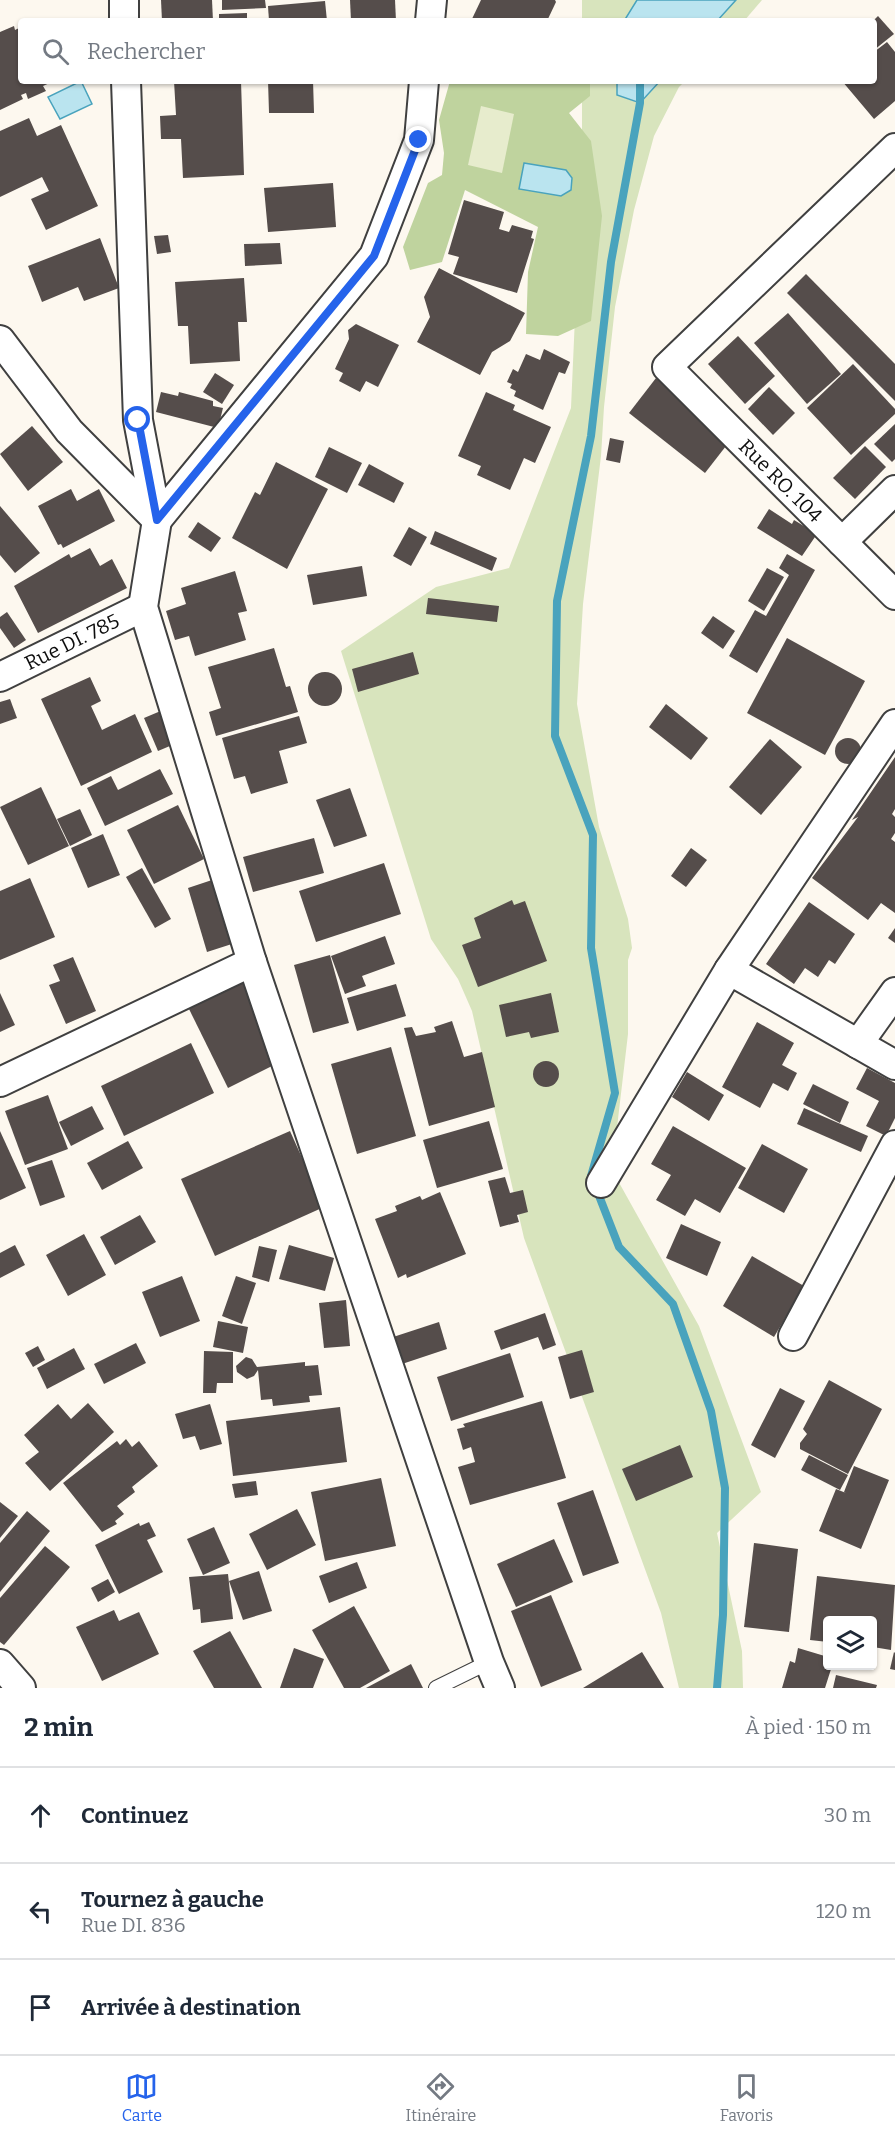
<!DOCTYPE html>
<html lang="fr">
<head>
<meta charset="utf-8">
<style>
  body { margin:0; font-family:Bitter,serif; background:#f2f2f3; color:#1f2937 }
  .controls { position:absolute; right:18px; bottom:18px; display:grid; overflow:hidden; border-radius:6px; box-shadow:0 2px 4px #0004 }
  .controls button { width:54px; height:54px; display:grid; place-items:center; padding:0; border:0; border-bottom:2px solid #e0e1e3; background:#fff; color:#1f2937; font:30px sans-serif }
  .stop { position:absolute; width:18px; height:18px; margin:-14px; border:4px solid #2563eb; border-radius:50%; background:#fff }
  .stop.end { background:#2563eb; border-color:#fff; box-shadow:0 2px 6px #0008 }
  .list { margin:0; padding:0; list-style:none }
  h2 { display:flex; justify-content:space-between; align-items:center; height:78px; margin:0; padding:0 24px; font-size:26px }
  h2 small { font-size:20px; font-weight:400; color:#747a83 }
  .list li { display:grid; grid-template-columns:39px 1fr auto; gap:18px; align-items:center; box-sizing:border-box; height:96px; padding:0 24px; border-top:2px solid #e0e1e3 }
  .list b { display:block; font-size:22px; white-space:nowrap }
  .list p { margin:0; font-size:20px; white-space:nowrap; color:#747a83 }
  .list em { font-size:20px; font-style:normal; color:#747a83 }
  .icon { flex:none; width:33px; height:33px; fill:none; stroke:currentColor; stroke-width:2; stroke-linecap:round; stroke-linejoin:round }
  .map { position:relative; flex:none; width:895px; height:1688px; overflow:hidden }
  .search { position:absolute; background:#fff; box-shadow:0 2px 4px #0004; left:18px; right:18px; top:18px; height:66px; display:flex; align-items:center; gap:15px; box-sizing:border-box; padding:0 21px; border-radius:6px; color:#747a83; font-size:22px }
  .sheet { height:366px; background:#fff }
  nav { display:flex; justify-content:space-around; align-items:center; box-sizing:border-box; height:84px; border-top:2px solid #e0e1e3; background:#fff; font-size:16px; color:#747a83 }
  nav a { display:grid; justify-items:center; gap:3px }
  nav .on { color:#2563eb }
  .map>svg:first-child { display:block }
  .green { fill:#d8e4bd }
  .forest { fill:#bfd39e }
  .pitch { fill:#e7eccd }
  .water { fill:#bae4ef; stroke:#49a3bd; stroke-width:1.5 }
  .lines { fill:none; stroke-linecap:round; stroke-linejoin:round }
  .stream { stroke:#49a3bd; stroke-width:8 }
  .building { fill:#554d4b }
  .service-casing { stroke:#404040; stroke-width:16 }
  .minor-casing { stroke:#404040; stroke-width:32 }
  .service { stroke:#fff; stroke-width:14 }
  .minor { stroke:#fff; stroke-width:28 }
  .route { stroke:#2563eb; stroke-width:8 }
  .labels { text-anchor:middle; stroke-width:6; stroke-linejoin:round; paint-order:stroke }
  .street-label { font-size:20px; fill:#0d0d0d; stroke:#fff }
</style>
</head>
<body>
<div class="map">
<svg width="895" height="1688" viewBox="0 0 895 1688">
  <rect width="100%" height="100%" fill="#fdf8ef"/>
  <!-- green -->
  <g class="green">
    <polygon points="582,0 637,0 624,21 582,21"/>
    <polygon points="736,0 762,0 744,21 717,21"/>
    <polygon points="582,81 617,81 617,95 639,103 660,81 685,81 679,87 654,136 634,210 615,307 604,407 601,456 583,604 577,704 599,827 628,919 632,948 628,960 628,1034 612,1170 699,1326 761,1492 717,1533 742,1651 743,1688 679,1688 661,1613 524,1238 472,1011 458,979 431,939 341,651 436,587 509,568 571,408 582,158"/>
  </g>
  <!-- forest -->
  <polygon class="forest" points="450,81 590,81 590,96 569,113 591,141 602,216 591,321 558,336 526,334 528,272 538,227 465,190 442,262 410,270 403,247 428,183 442,175 444,153 439,120"/>
  <!-- pitch -->
  <polygon class="pitch" points="481,106 514,114 502,173 468,165"/>
  <!-- water -->
  <g class="water">
    <polygon points="637,0 736,0 717,21 624,21"/>
    <polygon points="81,81 92,104 60,119 48,97"/>
    <polygon points="617,81 660,81 640,103 617,95"/>
    <polygon points="524,163 566,170 572,178 571,190 561,196 519,189"/>
  </g>
  <g class="lines">
    <!-- stream -->
    <g class="stream">
      <polyline points="591,1176 615,1093 591,948 593,835 555,736 557,601 591,436 611,262 640,103 640,81"/>
      <polyline points="596,1188 619,1247 673,1304 711,1411 725,1488 723,1615 717,1688"/>
    </g>
  </g>
  <!-- building -->
  <g class="building">
    <polygon points="161,0 212,0 213,21 162,21"/>
    <polygon points="222,0 265,0 266,8 222,10"/>
    <polygon points="350,0 395,0 396,21 351,21"/>
    <polygon points="481,0 555,0 556,2 547,21 471,21"/>
    <polygon points="325,1 327,21 269,21 268,6"/>
    <polygon points="247,13 247,21 219,21 219,14"/>
    <polygon points="878,16 894,34 874,50 874,20"/>
    <polygon points="14,26 15,30 21,27 21,81 54,81 43,86 46,91 28,99 26,93 21,95 23,99 0,110 0,32"/>
    <polygon points="887,42 895,52 895,101 874,119 842,81 874,81 874,52"/>
    <polygon points="174,81 241,81 244,175 183,178 181,139 161,139 160,116 176,115"/>
    <polygon points="268,81 313,81 314,113 269,113"/>
    <polygon points="29,118 37,136 61,125 98,206 46,230 31,199 49,191 42,177 0,197 0,131"/>
    <polygon points="333,183 336,227 268,232 264,188"/>
    <polygon points="464,200 504,212 499,229 509,232 512,225 533,231 531,238 534,239 517,293 453,274 459,257 448,254"/>
    <polygon points="168,235 171,252 157,254 154,236"/>
    <polygon points="100,238 119,288 84,301 78,287 42,302 28,266"/>
    <polygon points="280,243 282,264 245,266 244,244"/>
    <polygon points="439,268 525,313 510,341 492,352 480,375 417,342 430,317 424,297"/>
    <polygon points="806,274 895,364 895,401 787,293"/>
    <polygon points="244,278 247,322 238,322 240,361 190,364 188,326 178,326 175,282"/>
    <polygon points="788,313 841,374 807,404 754,343"/>
    <polygon points="356,324 399,345 378,387 366,381 360,392 339,381 343,373 335,369 349,339 348,330"/>
    <polygon points="738,336 775,376 745,404 708,364"/>
    <polygon points="544,349 570,362 565,374 559,372 543,410 514,396 516,391 510,388 512,384 507,382 513,369 518,372 526,354 540,360"/>
    <polygon points="853,364 895,409 895,414 851,455 807,408"/>
    <polygon points="215,373 234,385 222,404 203,392"/>
    <polygon points="656,378 733,437 705,473 629,413"/>
    <polygon points="769,387 795,413 773,435 748,409"/>
    <polygon points="161,392 178,396 179,392 213,401 213,406 223,408 218,428 156,412"/>
    <polygon points="486,392 515,405 513,410 551,427 535,463 524,458 510,490 477,475 481,466 458,456"/>
    <polygon points="895,424 895,459 892,462 874,444"/>
    <polygon points="32,426 63,462 28,491 0,454"/>
    <polygon points="610,438 624,441 620,463 606,460"/>
    <polygon points="865,446 886,467 855,499 833,478"/>
    <polygon points="329,447 362,463 347,493 315,477"/>
    <polygon points="276,462 328,489 287,569 232,538 255,492 260,495"/>
    <polygon points="369,464 404,483 394,503 358,485"/>
    <polygon points="71,489 77,501 99,489 115,521 63,548 61,544 58,545 38,506"/>
    <polygon points="0,506 40,553 15,573 0,555"/>
    <polygon points="769,509 792,524 794,520 817,534 802,556 757,528"/>
    <polygon points="198,522 221,538 211,552 188,537"/>
    <polygon points="409,527 427,537 411,566 393,556"/>
    <polygon points="435,531 497,558 492,571 430,544"/>
    <polygon points="90,548 100,566 112,559 127,588 38,633 14,586 69,554 71,558"/>
    <polygon points="787,554 815,570 757,673 729,656 755,610 766,616 789,575 779,568"/>
    <polygon points="362,566 367,596 313,605 307,575"/>
    <polygon points="767,568 784,577 764,611 748,601"/>
    <polygon points="235,571 247,611 238,613 246,640 195,656 189,636 175,640 166,611 186,604 181,588"/>
    <polygon points="428,598 499,606 497,622 426,614"/>
    <polygon points="7,612 26,640 14,648 0,628 0,617"/>
    <polygon points="713,616 735,631 723,649 701,633"/>
    <polygon points="787,638 865,681 825,755 747,713"/>
    <polygon points="274,648 286,687 290,686 298,712 216,736 209,712 221,708 208,667"/>
    <polygon points="413,652 419,674 358,692 352,669"/>
    <circle cx="325" cy="689" r="17"/>
    <polygon points="90,677 101,701 91,706 102,730 135,714 152,752 81,786 41,699"/>
    <polygon points="10,699 17,718 0,724 0,702"/>
    <polygon points="666,704 708,738 691,760 649,727"/>
    <polygon points="163,710 177,743 158,751 144,718"/>
    <polygon points="299,716 307,743 279,751 288,783 251,794 245,776 234,779 222,738"/>
    <circle cx="848" cy="751" r="13"/>
    <polygon points="770,739 802,767 761,815 729,787"/>
    <polygon points="895,757 895,809 892,814 895,817 895,833 891,839 895,842 895,913 881,903 868,920 812,878 858,817 852,820"/>
    <polygon points="160,769 173,794 105,826 87,788 111,776 118,790"/>
    <polygon points="41,787 69,846 28,865 0,807"/>
    <polygon points="350,788 367,836 334,847 316,800"/>
    <polygon points="178,805 204,859 154,884 127,830"/>
    <polygon points="80,809 92,835 70,846 57,819"/>
    <polygon points="103,834 120,875 88,888 71,848"/>
    <polygon points="314,838 324,873 253,892 243,857"/>
    <polygon points="691,848 707,860 686,887 671,876"/>
    <polygon points="384,863 401,914 316,942 299,891"/>
    <polygon points="142,868 171,919 155,928 126,877"/>
    <polygon points="30,878 55,937 0,960 0,891"/>
    <polygon points="215,879 235,943 207,952 188,888"/>
    <polygon points="512,900 514,905 525,901 547,961 478,987 462,945 481,938 474,918"/>
    <polygon points="809,902 855,934 835,964 829,960 818,977 805,968 794,984 766,964"/>
    <polygon points="895,928 895,943 888,938"/>
    <polygon points="385,936 395,964 362,976 366,986 345,994 331,956"/>
    <polygon points="330,955 349,1023 313,1033 294,965"/>
    <polygon points="73,957 96,1011 66,1024 49,985 60,981 53,965"/>
    <polygon points="242,982 282,1061 228,1088 189,1009"/>
    <polygon points="396,984 406,1016 357,1031 347,998"/>
    <polygon points="0,993 15,1025 0,1032"/>
    <polygon points="551,993 559,1032 531,1038 529,1032 506,1037 499,1005"/>
    <polygon points="452,1021 464,1057 482,1052 495,1107 429,1126 404,1028 412,1027 416,1036 436,1032 434,1027"/>
    <polygon points="757,1022 794,1043 782,1065 797,1073 788,1091 773,1083 760,1108 722,1087"/>
    <polygon points="191,1043 214,1093 124,1136 101,1086"/>
    <polygon points="391,1047 416,1136 357,1154 331,1064"/>
    <circle cx="546" cy="1074" r="13"/>
    <polygon points="867,1068 895,1083 895,1118 886,1136 866,1126 879,1101 856,1089"/>
    <polygon points="687,1072 724,1095 709,1121 672,1097"/>
    <polygon points="813,1084 849,1102 840,1123 803,1104"/>
    <polygon points="48,1095 68,1149 25,1165 5,1111"/>
    <polygon points="92,1106 104,1129 71,1146 59,1122"/>
    <polygon points="804,1108 868,1136 861,1152 797,1124"/>
    <polygon points="489,1121 503,1169 437,1188 423,1140"/>
    <polygon points="673,1126 746,1168 720,1213 695,1199 685,1216 656,1200 671,1175 651,1164"/>
    <polygon points="0,1131 26,1188 0,1200"/>
    <polygon points="290,1131 324,1207 215,1256 181,1179"/>
    <polygon points="128,1141 143,1168 102,1190 87,1163"/>
    <polygon points="762,1144 808,1169 784,1213 738,1188"/>
    <polygon points="52,1160 65,1197 40,1206 27,1168"/>
    <polygon points="505,1177 510,1193 523,1190 528,1212 517,1215 519,1222 500,1227 488,1181"/>
    <polygon points="440,1192 466,1254 407,1278 406,1274 398,1278 375,1219 397,1211 395,1206 420,1196 422,1200"/>
    <polygon points="140,1215 156,1242 115,1265 100,1237"/>
    <polygon points="681,1224 721,1242 707,1276 666,1258"/>
    <polygon points="84,1234 106,1275 68,1296 46,1255"/>
    <polygon points="15,1245 25,1265 0,1278 0,1253"/>
    <polygon points="289,1245 334,1258 325,1291 279,1279"/>
    <polygon points="259,1246 277,1250 269,1282 252,1277"/>
    <polygon points="752,1256 804,1286 774,1337 723,1306"/>
    <polygon points="182,1276 200,1321 160,1337 142,1292"/>
    <polygon points="236,1276 256,1283 242,1324 222,1316"/>
    <polygon points="346,1300 350,1346 324,1348 319,1303"/>
    <polygon points="545,1313 556,1345 543,1350 538,1337 501,1350 494,1331"/>
    <polygon points="218,1321 248,1327 243,1353 213,1347"/>
    <polygon points="439,1322 447,1349 393,1367 384,1340"/>
    <polygon points="136,1343 146,1363 104,1384 94,1364"/>
    <polygon points="38,1346 45,1360 33,1367 25,1353"/>
    <polygon points="74,1348 85,1369 47,1389 37,1368"/>
    <polygon points="582,1350 594,1392 570,1399 558,1357"/>
    <polygon points="204,1351 233,1352 233,1383 217,1383 216,1393 203,1393"/>
    <polygon points="510,1353 524,1397 451,1421 437,1377"/>
    <polygon points="246,1357 252,1359 257,1367 305,1362 305,1366 318,1365 322,1395 309,1396 310,1402 273,1406 272,1399 261,1400 258,1370 254,1376 247,1379 237,1372 236,1366"/>
    <polygon points="829,1380 882,1409 848,1474 800,1449 800,1443 807,1434 803,1429"/>
    <polygon points="780,1388 805,1401 775,1458 751,1445"/>
    <polygon points="542,1401 566,1478 470,1505 458,1467 475,1462 471,1447 463,1450 457,1429 465,1427 463,1424"/>
    <polygon points="88,1403 114,1432 50,1491 25,1463 39,1452 24,1435 58,1404 71,1419"/>
    <polygon points="210,1404 222,1444 200,1450 195,1436 183,1439 175,1414"/>
    <polygon points="340,1407 347,1462 233,1476 226,1421"/>
    <polygon points="126,1439 132,1447 139,1441 158,1466 132,1487 135,1492 117,1506 124,1514 115,1521 117,1524 102,1532 63,1483 117,1441 120,1445"/>
    <polygon points="680,1445 693,1477 636,1501 622,1469"/>
    <polygon points="809,1455 848,1475 840,1490 801,1470"/>
    <polygon points="854,1466 889,1480 861,1549 819,1531 836,1489 846,1493 844,1492"/>
    <polygon points="381,1478 396,1546 325,1561 311,1492"/>
    <polygon points="256,1481 258,1495 235,1498 232,1484"/>
    <polygon points="593,1490 619,1563 583,1576 557,1503"/>
    <polygon points="0,1502 18,1516 0,1538"/>
    <polygon points="297,1509 316,1545 267,1570 249,1534"/>
    <polygon points="27,1511 50,1531 0,1592 0,1543"/>
    <polygon points="149,1522 156,1536 147,1540 163,1572 119,1594 95,1545 139,1523 140,1526"/>
    <polygon points="214,1527 230,1563 203,1575 187,1539"/>
    <polygon points="554,1539 573,1582 516,1607 497,1564"/>
    <polygon points="754,1543 798,1549 789,1632 744,1627"/>
    <polygon points="45,1546 70,1567 4,1645 0,1642 0,1598"/>
    <polygon points="357,1562 367,1588 329,1603 319,1576"/>
    <polygon points="259,1571 272,1611 243,1620 229,1581"/>
    <polygon points="228,1574 233,1619 201,1623 200,1609 193,1610 189,1577"/>
    <polygon points="817,1576 895,1585 891,1650 873,1647 873,1620 828,1620 828,1642 810,1640"/>
    <polygon points="108,1579 115,1592 98,1602 91,1588"/>
    <polygon points="551,1595 582,1670 541,1687 511,1611"/>
    <polygon points="354,1606 390,1671 360,1688 344,1688 312,1630"/>
    <polygon points="114,1610 119,1621 139,1612 159,1654 102,1681 76,1627"/>
    <polygon points="230,1631 262,1688 214,1688 193,1651"/>
    <polygon points="294,1648 324,1659 313,1688 280,1688"/>
    <polygon points="798,1648 828,1657 828,1666 832,1666 825,1688 782,1688 790,1661 795,1663"/>
    <polygon points="642,1652 664,1688 583,1688"/>
    <polygon points="894,1652 895,1653 895,1670 890,1669"/>
    <polygon points="411,1664 423,1688 366,1688"/>
    <polygon points="836,1675 877,1685 876,1688 833,1688"/>
  </g>
  <g class="lines">
    <defs>
      <polyline id="service" points="436,1688 489,1662"/>
      <g id="minor">
        <polyline points="124,0 124,21"/>
        <polyline points="430,21 432,0"/>
        <polyline points="126,81 138,420 157,520 143,607 252,962 489,1662 500,1688"/>
        <path id="s1" d="M895,148L667,367L895,595"/>
        <polyline points="0,340 69,431 157,520 374,256 419,140 424,81"/>
        <polyline points="842,542 895,490"/>
        <path id="s2" d="M0,677L143,607"/>
        <polyline points="729,970 895,1065"/>
        <polyline points="858,1044 895,992"/>
        <polyline points="0,1082 252,962"/>
        <polyline points="601,1183 729,970 895,724"/>
        <polyline points="793,1336 895,1145"/>
        <polyline points="0,1664 21,1688"/>
      </g>
    </defs>
    <!-- service casing -->
    <use href="#service" class="service-casing"/>
    <!-- minor casing -->
    <use href="#minor" class="minor-casing"/>
    <!-- service -->
    <use href="#service" class="service"/>
    <!-- minor -->
    <use href="#minor" class="minor"/>
  </g>
  <g class="lines">
    <!-- route -->
    <polyline class="route" points="138,420 157,520 374,256 419,140"/>
  </g>
  <g class="labels">
    <!-- street labels -->
    <g class="street-label">
      <text dy="7" stroke="none"><textPath href="#s1" startOffset="477">Rue RO. 104</textPath></text>
      <text dy="7" stroke="none"><textPath href="#s2" startOffset="80">Rue DI. 785</textPath></text>
    </g>
  </g>
</svg>
<div class="controls">
<button><svg class="icon" aria-label="layers" viewBox="0 0 24 24"><path d="M12 4l9 5-9 5-9-5zM3 14l9 5 9-5"/></svg></button>
</div>
<div class="stop" style="left:138px;top:420px"></div>
<div class="stop end" style="left:419px;top:140px"></div>
<div class="search"><svg class="icon" aria-label="search" viewBox="0 0 24 24"><circle cx="10" cy="10" r="6"/><path d="M15 15l6 6"/></svg>Rechercher</div>
</div>
<section class="sheet">
<h2>2 min<small>À pied · 150 m</small></h2>
<ul class="list">
<li><svg class="icon" aria-label="ahead" viewBox="0 0 24 24"><path d="M12 20V5M6 11l6-6 6 6"/></svg><div><b>Continuez</b></div><em>30 m</em></li>
<li><svg class="icon" aria-label="left" viewBox="0 0 24 24"><path d="M17 20v-9H6M10 6l-5 5 5 5"/></svg><div><b>Tournez à gauche</b><p>Rue DI. 836</p></div><em>120 m</em></li>
<li><svg class="icon" aria-label="arrive" viewBox="0 0 24 24"><path d="M6 21V4h12l-3 4 3 4H6"/></svg><div><b>Arrivée à destination</b></div></li>
</ul>
</section>
<nav>
<a class="on"><svg class="icon" aria-label="map" viewBox="0 0 24 24"><path d="M3 6l6-2 6 2 6-2v14l-6 2-6-2-6 2zM9 4v14M15 6v14"/></svg>Carte</a>
<a><svg class="icon" aria-label="directions" viewBox="0 0 24 24"><path d="M12 3l9 9-9 9-9-9zM9 14v-3h6M13 9l2 2-2 2"/></svg>Itinéraire</a>
<a><svg class="icon" aria-label="saved" viewBox="0 0 24 24"><path d="M7 4h10v16l-5-4-5 4z"/></svg>Favoris</a>
</nav>
</body>
</html>
